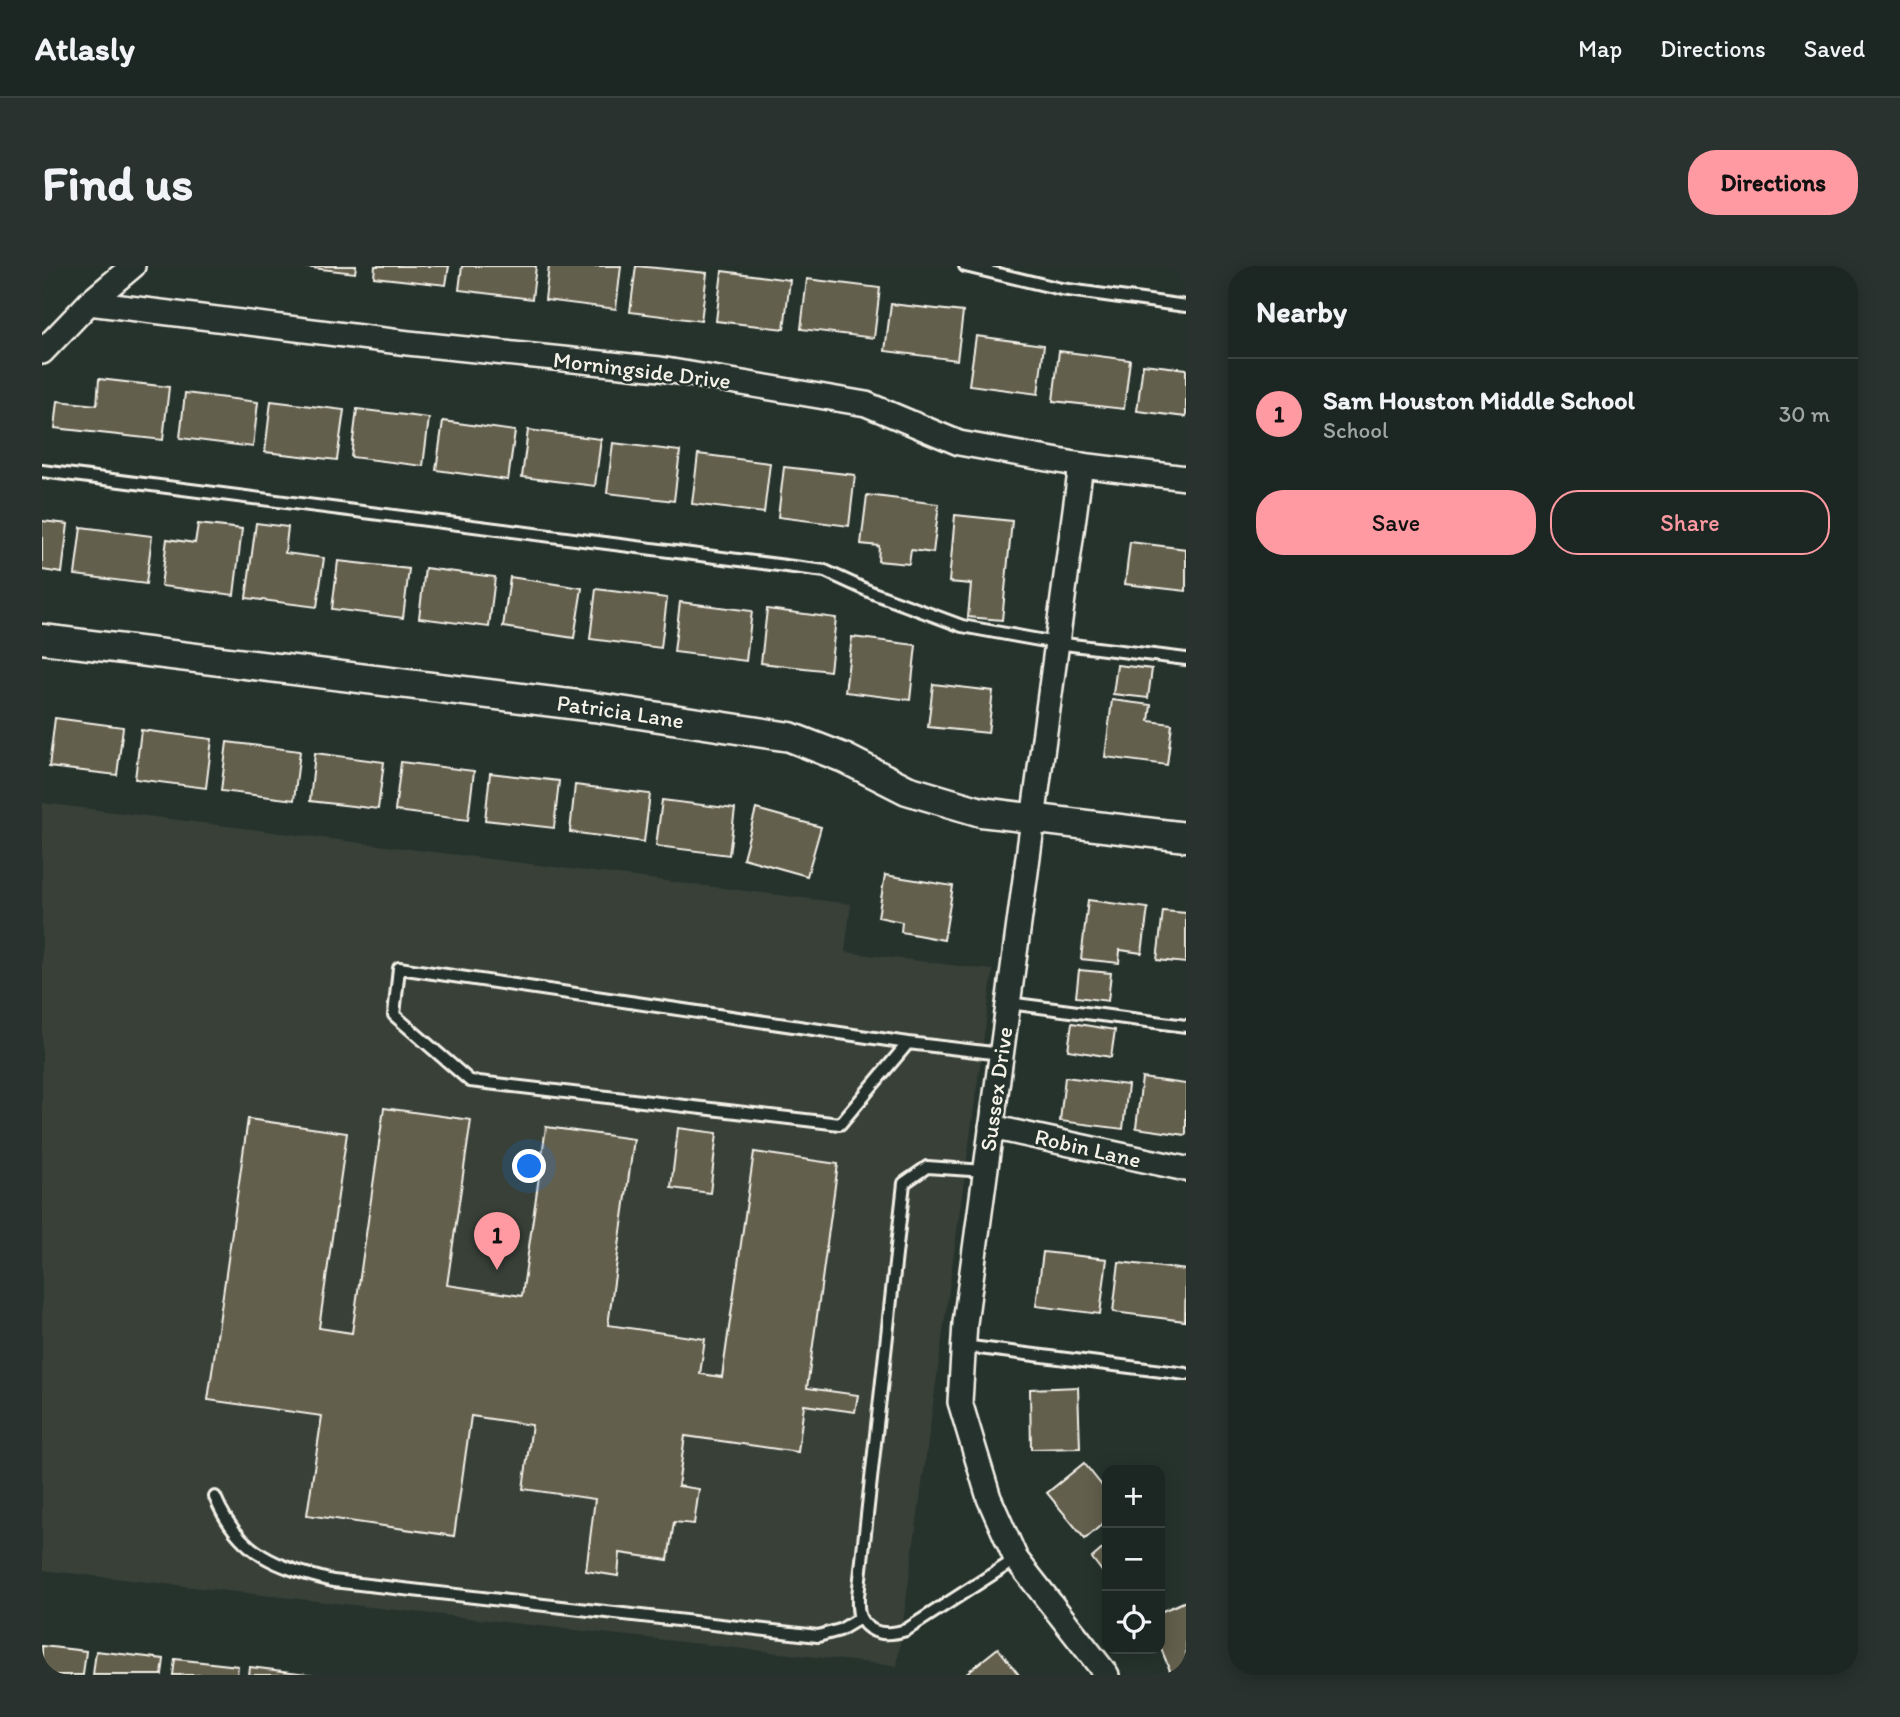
<!DOCTYPE html>
<html lang="en">
<head>
<meta charset="utf-8">
<style>
  body { margin:0; font-family:Itim,sans-serif; background:#29322f; color:#f1f3f6 }
  .controls { position:absolute; right:21px; bottom:21px; display:grid; overflow:hidden; border-radius:14px; box-shadow:0 4px 18px #0003 }
  .controls button { width:63px; height:63px; display:grid; place-items:center; padding:0; border:0; border-bottom:2px solid #3a4340; background:#1c2622; color:#f1f3f6; font:35px sans-serif }
  .you { position:absolute; left:488px; top:901px; width:24px; height:24px; margin:-18px; border:5px solid #fff; border-radius:50%; background:#1a73e8; box-shadow:0 0 0 10px #1a73e833 }
  .badge { display:grid; place-items:center; width:46px; height:46px; border-radius:50%; background:#ff9aa2; color:#111; font-size:23px; font-weight:700 }
  .pin { position:absolute; translate:-50% -58px; filter:drop-shadow(0 2px 4px #0008) }
  .pin::after { content:''; position:absolute; top:37px; width:24px; height:21px; background:inherit; clip-path:polygon(0 0,100% 0,50% 100%) }
  .list { margin:0; padding:0; list-style:none }
  h2 { display:flex; justify-content:space-between; align-items:center; height:91px; margin:0; padding:0 28px; font-size:30px }
  h2 small { font-size:23px; font-weight:400; color:#a0a5a5 }
  .list li { display:grid; grid-template-columns:46px 1fr auto; gap:21px; align-items:center; box-sizing:border-box; height:112px; padding:0 28px; border-top:2px solid #3a4340 }
  .list b { display:block; font-size:26px; white-space:nowrap }
  .list p { margin:0; font-size:23px; white-space:nowrap; color:#a0a5a5 }
  .list em { font-size:23px; font-style:normal; color:#a0a5a5 }
  .actions { display:flex; gap:14px; padding:21px 28px }
  .actions a { flex:1; padding:16px 0; border:2px solid #ff9aa2; border-radius:28px; text-align:center; font-size:24px; color:#ff9aa2 }
  .actions .main { background:#ff9aa2; color:#111 }
  .icon { flex:none; width:38px; height:38px; fill:none; stroke:currentColor; stroke-width:2; stroke-linecap:round; stroke-linejoin:round }
  .map { position:relative; flex:none; width:1144px; height:1409px; overflow:hidden; border-radius:28px }
  header { display:flex; align-items:center; gap:42px; box-sizing:border-box; height:98px; padding:0 35px; background:#1c2622; border-bottom:2px solid #3a4340 }
  header strong { font-size:33px }
  nav { display:flex; gap:38px; margin-inline-start:auto; font-size:24px }
  .intro { display:flex; align-items:center; justify-content:space-between; box-sizing:border-box; height:168px; padding:0 42px }
  h1 { margin:0; font-size:49px }
  .button { padding:18px 32px; border-radius:28px; background:#ff9aa2; color:#111; font-size:24px; font-weight:700 }
  main { display:flex; gap:42px; padding:0 42px }
  aside { flex:1; background:#1c2622; border-radius:28px; box-shadow:0 4px 18px #0003 }
  .map>svg:first-child { display:block }
  .built { fill:#394037 }
  .building { fill:#645e4d; stroke:#f4f1e8; stroke-width:2 }
  .lines { fill:none; stroke-linecap:round; stroke-linejoin:round }
  .service-casing { stroke:#f4f1e8; stroke-width:16 }
  .minor-casing { stroke:#f4f1e8; stroke-width:28 }
  .tertiary-casing { stroke:#f4f1e8; stroke-width:33 }
  .service { stroke:#26332d; stroke-width:10 }
  .minor { stroke:#26332d; stroke-width:23 }
  .tertiary { stroke:#26332d; stroke-width:28 }
  .labels { text-anchor:middle; stroke-width:5; stroke-linejoin:round; paint-order:stroke }
  .street-label { font-size:23px; fill:#f4f1e8; stroke:#26332d }
</style>
</head>
<body>
<header>
<strong>Atlasly</strong>
<nav><a>Map</a><a>Directions</a><a>Saved</a></nav>
</header>
<div class="intro"><h1>Find us</h1><a class="button">Directions</a></div>
<main>
<div class="map">
<svg width="1144" height="1409" viewBox="0 0 1144 1409">
  <rect width="100%" height="100%" fill="#26332d"/>
  <filter id="ink" filterUnits="userSpaceOnUse"><feTurbulence type="fractalNoise" baseFrequency=".0143" numOctaves="2"/><feDisplacementMap in="SourceGraphic" scale="14" xChannelSelector="R" yChannelSelector="G"/><feConvolveMatrix kernelMatrix="1 2 1 2 8 2 1 2 1" color-interpolation-filters="sRGB"/></filter>
  <g filter="url(#ink)">
    <!-- built -->
    <polygon class="built" points="0,537 809,638 803,686 951,704 855,1400 0,1304"/>
    <!-- building -->
    <g class="building">
      <polygon points="253,0 314,0 313,7"/>
      <polygon points="333,0 407,0 404,19 332,11"/>
      <polygon points="420,0 494,0 490,33 417,24"/>
      <polygon points="507,0 579,0 574,43 503,34"/>
      <polygon points="594,0 665,7 659,55 588,46"/>
      <polygon points="680,5 748,14 742,63 674,55"/>
      <polygon points="765,13 838,22 832,72 759,63"/>
      <polygon points="849,38 921,46 915,94 843,85"/>
      <polygon points="934,70 1002,79 996,128 927,119"/>
      <polygon points="1017,85 1088,94 1082,143 1011,135"/>
      <polygon points="1101,98 1144,103 1144,151 1095,145"/>
      <polygon points="57,113 127,121 121,174 13,162 16,135 55,139"/>
      <polygon points="143,127 216,136 211,181 138,172"/>
      <polygon points="229,135 302,144 295,194 223,186"/>
      <polygon points="315,143 387,152 381,200 309,191"/>
      <polygon points="401,155 473,165 466,214 394,204"/>
      <polygon points="486,164 559,173 553,220 480,211"/>
      <polygon points="571,177 638,185 632,235 565,227"/>
      <polygon points="656,188 728,197 722,247 650,238"/>
      <polygon points="742,201 813,209 807,260 736,251"/>
      <polygon points="825,229 897,238 891,287 869,284 867,298 836,295 837,280 819,278"/>
      <polygon points="913,249 970,255 960,354 926,351 929,318 907,316"/>
      <polygon points="0,255 26,258 20,307 0,304"/>
      <polygon points="214,257 246,261 243,287 282,292 275,341 204,332"/>
      <polygon points="156,258 200,263 192,329 119,320 125,273 153,277"/>
      <polygon points="39,261 110,270 104,318 33,309"/>
      <polygon points="1088,276 1144,283 1144,325 1083,318"/>
      <polygon points="296,295 367,303 361,352 290,343"/>
      <polygon points="383,302 453,311 447,361 377,352"/>
      <polygon points="468,311 540,322 532,372 461,361"/>
      <polygon points="554,323 625,332 619,382 548,373"/>
      <polygon points="638,336 710,345 704,395 632,386"/>
      <polygon points="725,343 794,352 788,405 719,397"/>
      <polygon points="810,371 874,379 868,434 803,426"/>
      <polygon points="1075,399 1110,403 1106,432 1071,428"/>
      <polygon points="891,418 951,425 946,467 886,461"/>
      <polygon points="1070,434 1109,439 1107,455 1130,458 1125,499 1063,491"/>
      <polygon points="13,452 81,461 75,509 7,501"/>
      <polygon points="99,464 170,473 164,522 93,513"/>
      <polygon points="185,476 258,485 252,534 179,525"/>
      <polygon points="273,487 342,496 336,543 268,535"/>
      <polygon points="359,496 432,505 426,554 353,545"/>
      <polygon points="448,507 517,515 512,562 443,554"/>
      <polygon points="533,519 608,528 602,576 528,566"/>
      <polygon points="620,534 693,543 687,589 614,580"/>
      <polygon points="714,543 779,561 765,610 701,592"/>
      <polygon points="843,609 911,620 902,674 859,666 860,656 836,651"/>
      <polygon points="1046,634 1106,642 1100,687 1078,684 1077,697 1039,693"/>
      <polygon points="1121,645 1144,647 1144,697 1115,694"/>
      <polygon points="1037,704 1069,707 1066,735 1034,731"/>
      <polygon points="1030,757 1073,764 1069,791 1026,784"/>
      <polygon points="1023,811 1086,819 1081,863 1018,855"/>
      <polygon points="1100,812 1144,818 1144,869 1094,862"/>
      <polygon points="342,842 429,854 405,1019 480,1030 504,861 592,873 566,1059 663,1073 658,1108 680,1111 712,886 796,898 765,1122 816,1129 813,1146 762,1139 756,1186 643,1170 636,1220 657,1223 652,1258 632,1256 626,1294 578,1287 576,1310 544,1305 553,1233 481,1223 490,1159 429,1150 412,1270 265,1249 280,1150 166,1134 206,853 305,867 277,1062 310,1067"/>
      <polygon points="636,862 675,867 668,927 629,922"/>
      <polygon points="1001,986 1065,993 1058,1048 994,1040"/>
      <polygon points="1077,996 1144,1004 1143,1055 1071,1046"/>
      <polygon points="1036,1121 1038,1182 989,1183 988,1123"/>
      <polygon points="1042,1197 1065,1226 1065,1254 1043,1273 1005,1227"/>
      <polygon points="1065,1279 1065,1312 1050,1292"/>
      <polygon points="1144,1335 1144,1401 1129,1407 1118,1380 1118,1346"/>
      <polygon points="0,1380 44,1385 41,1409 0,1409"/>
      <polygon points="956,1382 977,1409 922,1409"/>
      <polygon points="54,1385 122,1393 120,1409 51,1409"/>
      <polygon points="133,1393 196,1400 195,1409 131,1409"/>
      <polygon points="208,1401 273,1409 207,1409"/>
    </g>
    <g class="lines">
      <defs>
        <g id="service">
          <polyline points="923,0 1019,23 1144,40"/>
          <polyline points="0,205 783,305 831,327 920,360 1014,377 1144,393"/>
          <polyline points="966,737 1144,760"/>
          <polyline points="866,777 798,858 428,815 352,749 357,702 866,777 959,788"/>
          <path d="M943,905L885,901L862,917L816,1330C816,1337 815,1347 819,1353C829,1370 848,1369 864,1364L974,1293"/>
          <polyline points="921,1080 1144,1108"/>
          <path d="M173,1231C197,1289 235,1301 291,1315L776,1370L798,1364L818,1352"/>
        </g>
        <g id="minor">
          <polyline points="47,37 366,77 618,103 824,138 917,177 1039,199 1144,212"/>
          <polyline points="0,86 47,37 91,0"/>
          <polyline points="1039,199 923,1057 918,1136 947,1232 974,1293 1065,1409"/>
          <polyline points="949,861 1144,903"/>
        </g>
        <g id="tertiary">
          <path id="s1" d="M0,373L552,441L748,471L802,492L865,524L939,546L1144,571"/>
        </g>
      </defs>
      <!-- service casing -->
      <use href="#service" class="service-casing"/>
      <!-- minor casing -->
      <use href="#minor" class="minor-casing"/>
      <!-- tertiary casing -->
      <use href="#tertiary" class="tertiary-casing"/>
      <!-- service -->
      <use href="#service" class="service"/>
      <!-- minor -->
      <use href="#minor" class="minor"/>
      <!-- tertiary -->
      <use href="#tertiary" class="tertiary"/>
    </g>
  </g>
  <g class="labels">
    <!-- street labels -->
    <g class="street-label">
      <text transform="translate(600 104) rotate(7)" y="8">Morningside Drive</text>
      <text dy="8" stroke="none"><textPath href="#s1" startOffset="583">Patricia Lane</textPath></text>
      <text transform="translate(954 823) rotate(-82)" y="8">Sussex Drive</text>
      <text transform="translate(1046 882) rotate(13)" y="8">Robin Lane</text>
    </g>
  </g>
</svg>
<div class="controls">
<button>+</button>
<button>−</button>
<button><svg class="icon" aria-label="locate" viewBox="0 0 24 24"><circle cx="12" cy="12" r="6"/><path d="M12 2v4M12 18v4M2 12h4M18 12h4"/></svg></button>
</div>
<div class="you"></div>
<div class="pin badge" style="left:455px;top:1004px">1</div>
</div>
<aside>
<h2>Nearby<small></small></h2>
<ul class="list">
<li><span class="badge">1</span><div><b>Sam Houston Middle School</b><p>School</p></div><em>30 m</em></li>
</ul>
<div class="actions"><a class="main">Save</a><a>Share</a></div>
</aside>
</main>
</body>
</html>
